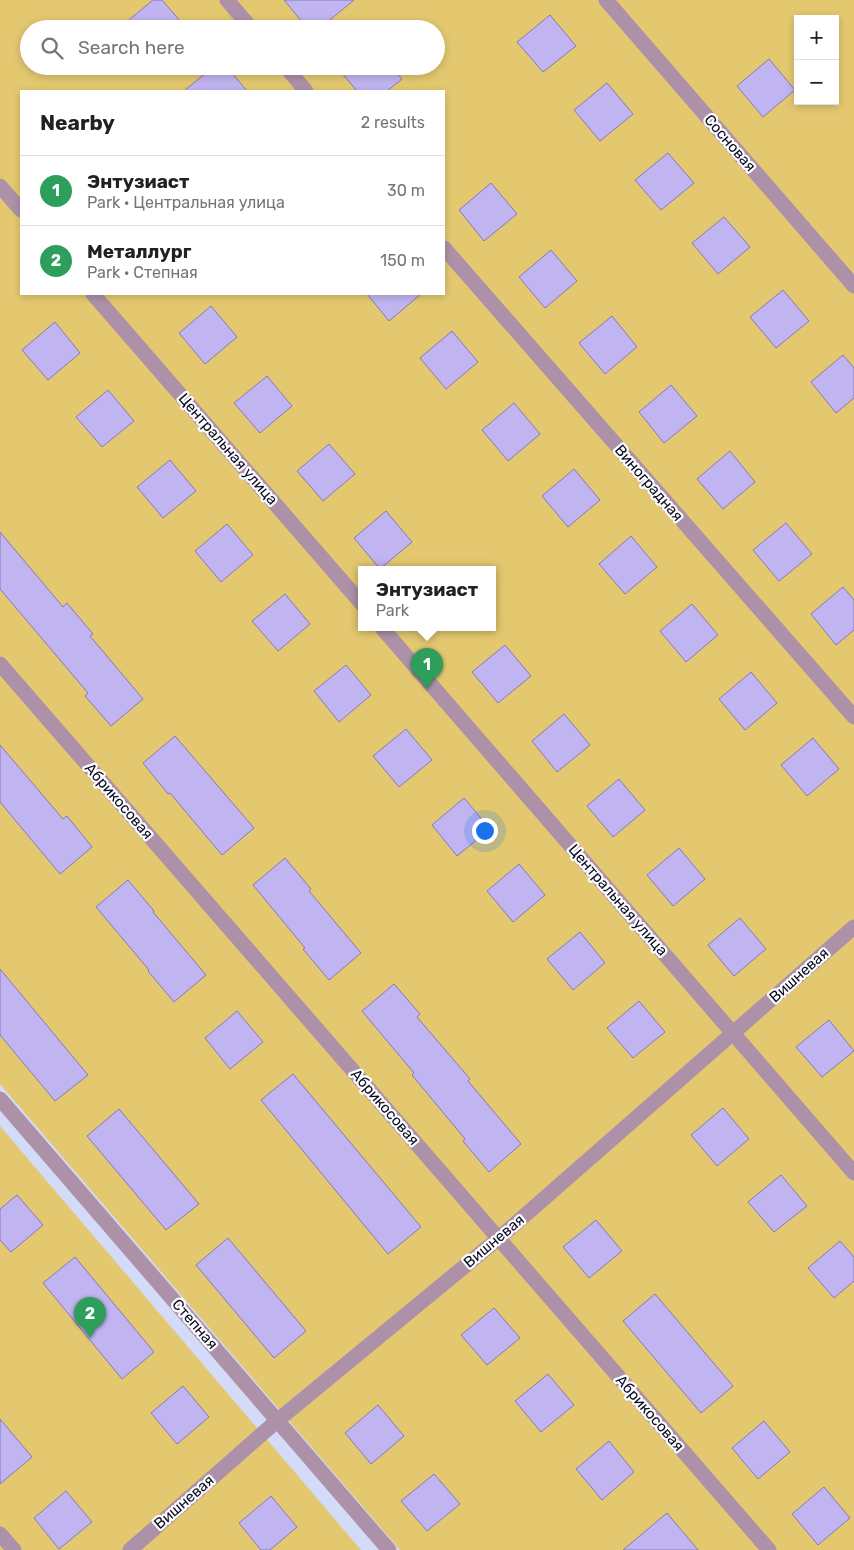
<!DOCTYPE html>
<html lang="en">
<head>
<meta charset="utf-8">
<style>
  body { margin:0; font-family:Rubik,sans-serif; background:#f2f2f2; color:#202124 }
  .controls { position:absolute; right:15px; top:15px; display:grid; overflow:hidden; border-radius:0px; box-shadow:0 2px 8px #0003 }
  .controls button { width:45px; height:45px; display:grid; place-items:center; padding:0; border:0; border-bottom:1px solid #e0e0e0; background:#fff; color:#202124; font:25px sans-serif }
  .you { position:absolute; left:484px; top:830px; width:18px; height:18px; margin:-12px; border:4px solid #fff; border-radius:50%; background:#1a73e8; box-shadow:0 0 0 8px #1a73e833 }
  .badge { display:grid; place-items:center; width:32px; height:32px; border-radius:50%; background:#db2777; color:#fff; font-size:16px; font-weight:700 }
  .pin { position:absolute; translate:-50% -41px; filter:drop-shadow(0 1px 2px #0008) }
  .pin::after { content:''; position:absolute; top:26px; width:18px; height:15px; background:inherit; clip-path:polygon(0 0,100% 0,50% 100%) }
  .popup { position:absolute; left:358px; top:566px; width:138px; height:65px; box-sizing:border-box; display:grid; place-content:center; border-radius:0px; background:#fff; filter:drop-shadow(0 1px 4px #0005); font-size:16px; white-space:nowrap; color:#757577 }
  .popup b { font-size:19px; color:#202124 }
  .popup::after { content:''; position:absolute; left:50%; top:100%; margin-left:-10px; border:10px solid transparent; border-top-color:#fff }
  .list { margin:0; padding:0; list-style:none }
  h2 { display:flex; justify-content:space-between; align-items:center; height:65px; margin:0; padding:0 20px; font-size:21px }
  h2 small { font-size:16px; font-weight:400; color:#757577 }
  .list li { display:grid; grid-template-columns:32px 1fr auto; gap:15px; align-items:center; box-sizing:border-box; height:70px; padding:0 20px; border-top:1px solid #e0e0e0 }
  .list b { display:block; font-size:19px; white-space:nowrap }
  .list p { margin:0; font-size:16px; white-space:nowrap; color:#757577 }
  .list em { font-size:16px; font-style:normal; color:#757577 }
  .icon { flex:none; width:28px; height:28px; fill:none; stroke:currentColor; stroke-width:2; stroke-linecap:round; stroke-linejoin:round }
  .map { position:relative; flex:none; width:854px; height:1550px; overflow:hidden }
  .search { position:absolute; background:#fff; box-shadow:0 2px 8px #0003; left:20px; top:20px; width:425px; height:55px; display:flex; align-items:center; gap:12px; box-sizing:border-box; padding:0 18px; border-radius:28px; color:#757577; font-size:19px }
  .panel { position:absolute; background:#fff; box-shadow:0 2px 8px #0003; left:20px; top:90px; width:425px; height:205px; border-radius:0px }
  .map>svg:first-child { display:block }
  .green { fill:#e4c870; fill-rule:evenodd }
  .building { fill:#c0b5f0; stroke:#8677bb }
  .lines { fill:none; stroke-linecap:round; stroke-linejoin:round }
  .minor { stroke:#ad91a8; stroke-width:15 }
  .labels { text-anchor:middle; stroke-width:4.5; stroke-linejoin:round; paint-order:stroke }
  .street-label { font-size:15px; fill:#070b23; stroke:#fdfdfd }
</style>
</head>
<body>
<div class="map">
<svg width="854" height="1550" viewBox="0 0 854 1550">
  <rect width="100%" height="100%" fill="#d3dbf8"/>
  <!-- green -->
  <g class="green">
    <path d="M0,0H854V1550H400L0,1084ZM798,19H835V101H798ZM29,29H436V66H29ZM21,91H444V294H21ZM362,570H492V628H362Z"/>
    <polygon points="0,1126 361,1550 0,1550"/>
  </g>
  <!-- building -->
  <g class="building">
    <polygon points="153,0 162,0 187,29 118,29"/>
    <polygon points="284,0 354,0 319,29 308,29"/>
    <polygon points="550,15 576,46 543,72 517,42"/>
    <polygon points="769,59 795,90 763,117 737,86"/>
    <polygon points="214,66 226,66 247,91 184,91"/>
    <polygon points="336,66 391,66 402,79 387,91 357,91"/>
    <polygon points="607,83 633,114 600,141 574,110"/>
    <polygon points="668,153 694,183 661,210 635,180"/>
    <polygon points="491,183 517,214 484,241 459,210"/>
    <polygon points="724,217 750,247 718,274 692,243"/>
    <polygon points="551,250 577,281 545,308 519,277"/>
    <polygon points="783,290 809,321 776,348 750,317"/>
    <polygon points="367,294 421,294 389,321"/>
    <polygon points="211,306 237,337 205,364 179,333"/>
    <polygon points="612,316 637,347 605,374 579,343"/>
    <polygon points="55,322 80,353 48,380 22,350"/>
    <polygon points="452,331 478,362 446,389 420,358"/>
    <polygon points="843,355 854,368 854,398 836,413 811,382"/>
    <polygon points="267,376 292,406 260,433 234,403"/>
    <polygon points="671,385 697,416 664,443 639,412"/>
    <polygon points="108,390 134,421 102,447 76,417"/>
    <polygon points="514,403 540,434 508,461 482,430"/>
    <polygon points="329,444 355,474 323,501 297,471"/>
    <polygon points="730,451 755,482 723,509 697,479"/>
    <polygon points="170,460 196,491 163,518 137,487"/>
    <polygon points="574,469 600,500 568,527 542,496"/>
    <polygon points="386,511 412,542 380,569 354,538"/>
    <polygon points="786,523 812,554 779,581 753,550"/>
    <polygon points="227,524 253,555 221,582 195,551"/>
    <polygon points="0,532 63,607 67,603 93,634 90,636 143,699 111,726 85,696 88,693 0,589"/>
    <polygon points="631,536 657,567 625,594 599,564"/>
    <polygon points="843,587 854,600 854,630 836,645 811,614"/>
    <polygon points="285,594 310,624 278,651 252,621"/>
    <polygon points="692,604 718,635 686,662 660,631"/>
    <polygon points="505,645 531,676 498,703 472,672"/>
    <polygon points="346,665 371,695 339,722 314,691"/>
    <polygon points="751,672 777,703 745,730 719,699"/>
    <polygon points="564,714 590,745 557,772 532,741"/>
    <polygon points="406,729 432,760 399,787 373,756"/>
    <polygon points="175,736 254,828 222,855 170,793 168,794 143,763"/>
    <polygon points="813,738 839,769 807,796 781,765"/>
    <polygon points="0,745 63,819 67,816 92,847 60,874 0,802"/>
    <polygon points="619,779 645,810 613,837 587,806"/>
    <polygon points="464,798 490,829 457,856 432,825"/>
    <polygon points="679,848 705,879 673,906 647,875"/>
    <polygon points="285,858 311,889 309,891 361,953 329,980 303,949 305,948 253,885"/>
    <polygon points="519,864 545,895 513,922 487,891"/>
    <polygon points="128,880 154,911 153,912 206,975 174,1002 148,971 149,970 96,907"/>
    <polygon points="740,918 766,949 734,976 708,945"/>
    <polygon points="580,932 605,963 573,990 547,959"/>
    <polygon points="0,969 88,1075 55,1101 0,1035"/>
    <polygon points="394,984 420,1014 417,1017 470,1079 468,1081 521,1144 489,1172 463,1141 465,1139 412,1075 414,1073 362,1011"/>
    <polygon points="639,1001 665,1032 633,1058 607,1028"/>
    <polygon points="237,1011 263,1042 230,1069 205,1038"/>
    <polygon points="829,1020 854,1051 822,1077 796,1047"/>
    <polygon points="293,1074 421,1227 388,1254 261,1100"/>
    <polygon points="723,1108 749,1139 717,1166 691,1135"/>
    <polygon points="119,1109 199,1204 166,1230 87,1136"/>
    <polygon points="781,1175 807,1206 774,1232 748,1202"/>
    <polygon points="17,1195 43,1225 11,1252 0,1240 0,1209"/>
    <polygon points="596,1220 622,1251 589,1278 563,1247"/>
    <polygon points="228,1238 306,1331 274,1358 196,1265"/>
    <polygon points="840,1241 854,1257 854,1281 834,1298 808,1268"/>
    <polygon points="75,1257 154,1352 122,1379 43,1283"/>
    <polygon points="655,1294 733,1386 701,1413 623,1321"/>
    <polygon points="494,1308 520,1338 487,1365 461,1335"/>
    <polygon points="548,1374 574,1405 541,1432 515,1401"/>
    <polygon points="183,1386 209,1417 177,1444 151,1413"/>
    <polygon points="378,1405 404,1436 371,1464 345,1433"/>
    <polygon points="0,1419 32,1457 0,1484"/>
    <polygon points="764,1421 790,1452 758,1479 732,1448"/>
    <polygon points="609,1441 634,1472 602,1500 576,1469"/>
    <polygon points="434,1474 460,1504 427,1531 401,1501"/>
    <polygon points="824,1487 850,1518 818,1545 792,1514"/>
    <polygon points="66,1491 92,1522 59,1549 34,1518"/>
    <polygon points="271,1496 297,1527 270,1550 261,1550 239,1523"/>
    <polygon points="667,1513 698,1550 623,1550"/>
  </g>
  <g class="lines">
    <!-- minor -->
    <g class="minor">
      <polyline points="227,0 252,29"/>
      <polyline points="606,0 854,286"/>
      <polyline points="285,66 306,91"/>
      <polyline points="0,186 21,210"/>
      <polyline points="444,248 854,717"/>
      <polyline points="93,294 362,604"/>
      <polyline points="382,628 854,1173"/>
      <polyline points="0,664 769,1550"/>
      <polyline points="0,1099 389,1550"/>
      <polyline points="0,1534 14,1550"/>
      <polyline points="130,1550 278,1420 499,1238 854,927"/>
    </g>
  </g>
  <g class="labels">
    <!-- street labels -->
    <g class="street-label">
      <text transform="translate(730 143) rotate(49)" y="5">Сосновая</text>
      <text transform="translate(228 449) rotate(49)" y="5">Центральная улица</text>
      <text transform="translate(649 483) rotate(49)" y="5">Виноградная</text>
      <text transform="translate(119 801) rotate(49)" y="5">Абрикосовая</text>
      <text transform="translate(618 900) rotate(49)" y="5">Центральная улица</text>
      <text transform="translate(799 975) rotate(-42)" y="5">Вишневая</text>
      <text transform="translate(385 1107) rotate(49)" y="5">Абрикосовая</text>
      <text transform="translate(494 1241) rotate(-40)" y="5">Вишневая</text>
      <text transform="translate(195 1324) rotate(49)" y="5">Степная</text>
      <text transform="translate(650 1413) rotate(49)" y="5">Абрикосовая</text>
      <text transform="translate(184 1502) rotate(-41)" y="5">Вишневая</text>
    </g>
  </g>
</svg>
<div class="controls">
<button>+</button>
<button>−</button>
</div>
<div class="you"></div>
<div class="pin badge" style="left:427px;top:689px;background:#2e9e5b">1</div>
<div class="popup"><b>Энтузиаст</b>Park</div>
<div class="pin badge" style="left:90px;top:1338px;background:#2e9e5b">2</div>
<div class="search"><svg class="icon" aria-label="search" viewBox="0 0 24 24"><circle cx="10" cy="10" r="6"/><path d="M15 15l6 6"/></svg>Search here</div>
<section class="panel">
<h2>Nearby<small>2 results</small></h2>
<ul class="list">
<li><span class="badge" style="background:#2e9e5b">1</span><div><b>Энтузиаст</b><p>Park · Центральная улица</p></div><em>30 m</em></li>
<li><span class="badge" style="background:#2e9e5b">2</span><div><b>Металлург</b><p>Park · Степная</p></div><em>150 m</em></li>
</ul>
</section>
</div>
</body>
</html>
